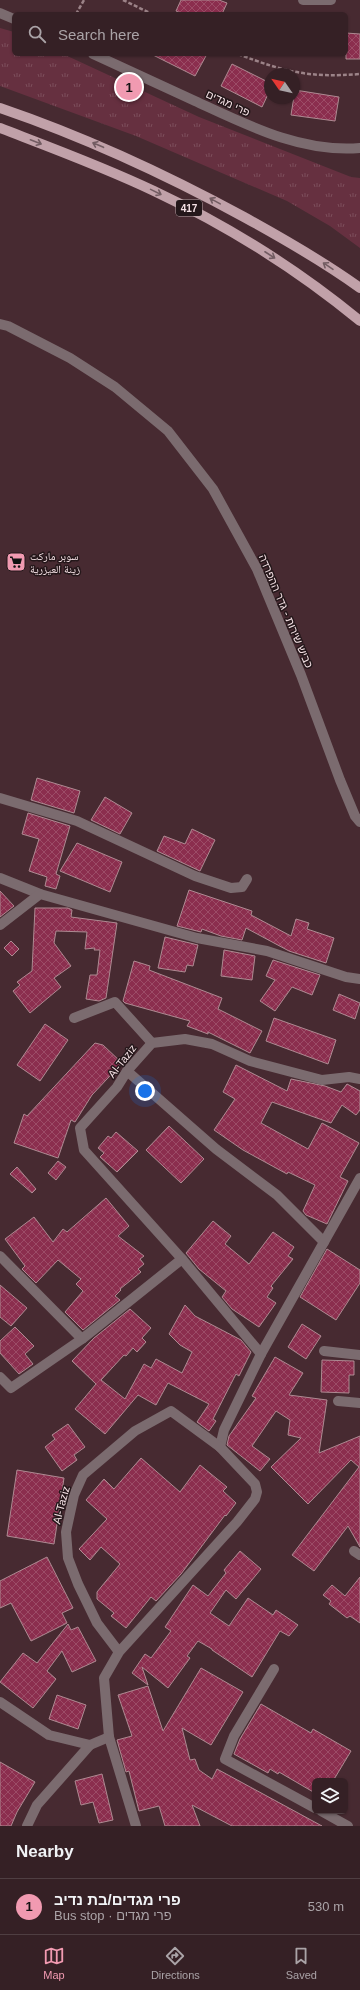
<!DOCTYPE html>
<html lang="en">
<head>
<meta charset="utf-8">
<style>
  body { margin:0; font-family:Helvetica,"Noto Naskh Arabic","Noto Sans Hebrew",sans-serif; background:#3d282d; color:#f1f3f6 }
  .controls { position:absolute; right:12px; bottom:12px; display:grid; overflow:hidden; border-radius:6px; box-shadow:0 1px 3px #0004 }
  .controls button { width:36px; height:36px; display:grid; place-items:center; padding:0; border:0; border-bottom:1px solid #4f3e42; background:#352025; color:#f1f3f6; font:20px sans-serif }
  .compass { position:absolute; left:264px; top:68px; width:36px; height:36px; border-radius:50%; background:#352025; box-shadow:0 1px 3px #0004; rotate:304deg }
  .you { position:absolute; left:145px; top:1091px; width:14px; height:14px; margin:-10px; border:3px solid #fff; border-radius:50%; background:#1a73e8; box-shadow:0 0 0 6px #1a73e833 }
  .badge { display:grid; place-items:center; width:26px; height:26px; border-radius:50%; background:#f19ab1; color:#111; font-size:13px; font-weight:700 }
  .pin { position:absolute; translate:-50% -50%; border:2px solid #fff; box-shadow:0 1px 4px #0006 }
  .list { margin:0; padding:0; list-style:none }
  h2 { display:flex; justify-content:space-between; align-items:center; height:52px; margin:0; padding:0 16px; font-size:17px }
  h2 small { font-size:13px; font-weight:400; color:#aaa3a7 }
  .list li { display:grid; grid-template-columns:26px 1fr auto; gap:12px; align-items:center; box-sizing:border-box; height:56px; padding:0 16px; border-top:1px solid #4f3e42 }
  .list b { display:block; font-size:15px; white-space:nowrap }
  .list p { margin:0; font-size:13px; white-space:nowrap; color:#aaa3a7 }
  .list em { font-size:13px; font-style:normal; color:#aaa3a7 }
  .icon { flex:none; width:22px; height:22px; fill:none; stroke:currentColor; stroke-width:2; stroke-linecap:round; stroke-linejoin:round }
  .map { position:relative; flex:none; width:360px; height:1826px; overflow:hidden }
  .search { position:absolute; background:#352025; box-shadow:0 1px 3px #0004; left:12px; right:12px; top:12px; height:44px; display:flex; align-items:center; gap:10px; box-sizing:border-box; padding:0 14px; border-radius:6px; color:#aaa3a7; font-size:15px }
  .sheet { height:108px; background:#352025 }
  nav { display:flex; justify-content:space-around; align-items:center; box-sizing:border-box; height:56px; border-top:1px solid #4f3e42; background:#352025; font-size:11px; color:#aaa3a7 }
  nav a { display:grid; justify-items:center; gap:2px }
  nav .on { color:#f19ab1 }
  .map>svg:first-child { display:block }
  .grass { fill:url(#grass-tufts) }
  .building { fill:url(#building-cross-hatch); stroke:#ae8a92 }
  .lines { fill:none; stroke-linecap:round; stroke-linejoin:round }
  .path { stroke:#9c8388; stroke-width:2.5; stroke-dasharray:4 2; stroke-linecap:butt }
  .minor { stroke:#7b6b6f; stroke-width:10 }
  .major { stroke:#c1a1a9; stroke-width:10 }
  .oneway { stroke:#725c62 }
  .labels { text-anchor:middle; stroke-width:3; stroke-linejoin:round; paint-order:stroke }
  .shield { fill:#24171a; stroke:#b6a4a8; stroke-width:1 }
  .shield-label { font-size:10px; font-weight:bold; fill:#f5e1e5 }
  .street-label { font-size:11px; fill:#f5e1e5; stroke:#24171a }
  .poi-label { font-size:11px; fill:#f5e1e5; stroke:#24171a; text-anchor:start }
</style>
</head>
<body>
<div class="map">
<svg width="360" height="1826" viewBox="0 0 360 1826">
  <defs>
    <pattern id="grass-tufts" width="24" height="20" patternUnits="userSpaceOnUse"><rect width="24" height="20" fill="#663040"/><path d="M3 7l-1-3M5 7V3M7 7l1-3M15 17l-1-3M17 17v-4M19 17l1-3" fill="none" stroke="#7c4e5b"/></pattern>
    <pattern id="building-cross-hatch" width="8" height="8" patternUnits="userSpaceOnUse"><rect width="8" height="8" fill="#8b2e4e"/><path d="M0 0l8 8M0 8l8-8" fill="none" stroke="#9c4c67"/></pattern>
  </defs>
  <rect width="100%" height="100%" fill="#472a31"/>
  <!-- grass -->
  <polygon class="grass" points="0,28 14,32 14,54 63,54 199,117 351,177 360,178 360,248 330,226 287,201 136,136 0,86"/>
  <!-- building -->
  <g class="building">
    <polygon points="181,0 219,0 227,3 222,14 183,14 176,11"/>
    <polygon points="346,33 360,34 360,59 346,59"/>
    <polygon points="151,54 207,54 195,76"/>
    <polygon points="232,64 270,83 270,90 262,107 221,86"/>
    <polygon points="295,90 339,97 335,121 291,115"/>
    <polygon points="37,778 80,791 74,813 31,800"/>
    <polygon points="105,797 132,813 120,834 91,820"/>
    <polygon points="28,813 70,826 56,874 60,876 56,889 45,886 47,877 29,871 39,839 22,834"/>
    <polygon points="192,829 215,840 200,871 157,851 164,836 185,844"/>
    <polygon points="77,843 122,862 110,892 60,871"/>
    <polygon points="189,890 252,911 251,915 291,936 296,919 309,923 307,929 334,938 326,963 289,951 246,928 242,940 221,936 202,929 201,932 177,926"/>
    <polygon points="0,891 14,906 0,917"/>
    <polygon points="35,908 68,908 72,910 71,917 117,923 106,998 99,1001 86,999 90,975 97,975 100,950 94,950 95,948 85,949 87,932 56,931 54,943 71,966 54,978 61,987 30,1013 13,991 20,985 17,982 32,971"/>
    <polygon points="165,937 198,945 193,966 187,965 185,972 158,968"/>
    <polygon points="11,941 19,949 12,956 4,948"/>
    <polygon points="224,950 255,956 252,980 221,976"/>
    <polygon points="273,960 320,975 312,995 292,987 275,1011 260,1001 275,980 266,976"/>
    <polygon points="134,961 150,966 149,970 222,998 218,1009 262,1031 250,1053 208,1032 208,1034 187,1026 190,1021 125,1003 123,1001"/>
    <polygon points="339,994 360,1003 355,1019 333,1010"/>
    <polygon points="274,1018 336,1040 328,1064 266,1041"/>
    <polygon points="45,1024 68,1040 40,1081 17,1065"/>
    <polygon points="95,1043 103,1045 122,1063 92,1095 75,1122 71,1120 58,1158 14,1143 24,1114 27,1116"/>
    <polygon points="236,1065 287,1091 291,1079 325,1086 341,1092 347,1084 360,1091 360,1110 356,1115 342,1105 331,1123 272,1102 261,1123 308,1149 322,1123 359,1143 340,1177 348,1181 327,1224 306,1215 303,1211 315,1185 288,1172 287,1174 243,1150 214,1130 235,1099 223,1092"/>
    <polygon points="169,1126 204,1159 181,1183 146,1150"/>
    <polygon points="116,1132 138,1151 117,1172 100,1157 104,1153 98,1148 108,1136 111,1138"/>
    <polygon points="58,1161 66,1167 56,1180 48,1173"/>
    <polygon points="17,1167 36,1189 32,1193 10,1174"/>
    <polygon points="106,1198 129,1226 118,1236 144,1256 140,1259 144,1264 138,1269 141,1272 120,1289 121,1290 115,1296 120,1300 83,1330 65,1312 83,1291 76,1284 81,1279 58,1260 36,1283 22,1269 25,1266 5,1239 34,1217 53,1242 63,1229 67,1232"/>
    <polygon points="213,1221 231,1236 225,1244 249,1264 273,1232 294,1247 288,1256 293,1259 271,1286 273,1288 267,1297 276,1303 259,1327 232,1309 222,1297 226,1291 199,1269 186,1253"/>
    <polygon points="327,1249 360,1270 360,1283 336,1320 300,1297"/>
    <polygon points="0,1285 27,1308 11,1326 0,1317"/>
    <polygon points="185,1305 195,1316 241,1340 251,1352 239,1376 236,1374 213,1419 216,1421 209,1431 197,1422 209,1404 168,1383 156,1405 138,1395 105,1434 75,1409 96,1384 72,1361 94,1338 130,1309 151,1328 142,1338 146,1342 137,1352 133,1348 126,1356 124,1355 101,1380 125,1399 144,1364 151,1368 156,1359 182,1373 192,1352 180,1345 169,1334"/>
    <polygon points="302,1324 321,1336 306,1359 288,1347"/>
    <polygon points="15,1327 34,1346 25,1354 33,1364 19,1374 0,1353 0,1341"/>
    <polygon points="275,1357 303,1373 289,1395 327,1400 319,1453 360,1436 360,1547 348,1526 314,1571 292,1555 359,1467 351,1460 308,1504 271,1467 301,1438 288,1435 290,1420 276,1411 252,1446 270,1459 260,1471 227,1445 229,1436 256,1398 252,1396"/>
    <polygon points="322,1360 354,1361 354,1375 349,1375 349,1393 321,1392"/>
    <polygon points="68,1424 85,1447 74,1455 77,1460 62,1471 45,1447 55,1439 52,1435"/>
    <polygon points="141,1458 180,1492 200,1465 227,1487 223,1491 236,1503 226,1516 225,1515 181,1574 156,1601 151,1597 126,1628 111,1616 114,1613 97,1599 97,1592 120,1564 101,1547 90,1560 79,1549 107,1519 86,1500 104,1479 114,1489"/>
    <polygon points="17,1470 64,1478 54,1544 7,1536"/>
    <polygon points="240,1551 261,1569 236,1599 226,1590 210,1613 229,1626 248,1598 273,1615 276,1610 298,1625 289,1636 280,1631 252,1677 212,1650 212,1649 198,1641 187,1656 190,1658 168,1688 142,1667 148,1685 132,1673 145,1654 151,1658 171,1631 165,1627 193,1585 208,1596 226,1573 224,1570"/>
    <polygon points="47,1557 73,1608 62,1613 67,1623 31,1641 11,1603 0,1608 0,1581"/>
    <polygon points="360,1577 360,1623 350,1616 347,1618 329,1604 331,1601 323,1595 332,1585 345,1596"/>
    <polygon points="68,1624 71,1630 78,1627 96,1661 72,1672 62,1651 47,1671 56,1679 33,1708 0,1682 23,1653 37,1663"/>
    <polygon points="201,1668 243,1692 211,1745 182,1728 190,1760 195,1759 199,1770 212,1779 217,1769 322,1826 232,1826 192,1805 200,1826 165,1826 159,1806 139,1811 129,1771 126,1772 117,1740 132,1736 118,1695 148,1686 163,1731"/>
    <polygon points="57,1695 86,1705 78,1729 49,1719"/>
    <polygon points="261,1704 311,1733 313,1729 351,1751 333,1781 315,1781 315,1793 279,1772 278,1774 270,1769 268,1773 234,1754 240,1739"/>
    <polygon points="0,1762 35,1782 17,1812 11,1826 0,1826"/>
    <polygon points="102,1774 113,1820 99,1823 93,1802 81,1805 75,1781"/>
  </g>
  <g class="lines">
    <!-- path -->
    <g class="path">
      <polyline points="123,0 152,14"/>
      <polyline points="76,14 84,0"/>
      <path d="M238,54C285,72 309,78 360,74"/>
    </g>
    <!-- minor -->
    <g class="minor">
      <polyline points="303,0 331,0"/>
      <polyline points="0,13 14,19"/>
      <path d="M93,54C127,70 161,85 195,101C247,125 301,153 360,148"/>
      <polyline points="0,324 8,326 70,358 115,387 168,431 213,489 257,569 301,675 340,780 355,816 360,822"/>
      <polyline points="0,798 77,821 195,876 231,888 242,887 247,879"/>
      <polyline points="0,878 40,894"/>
      <polyline points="0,925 40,894 197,938 267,951 346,977 360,979"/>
      <polyline points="74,1018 115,1002 152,1043"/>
      <polyline points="127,1071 216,1149 277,1195 324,1242"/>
      <polyline points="0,1256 82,1339"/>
      <polyline points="324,1351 360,1355"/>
      <polyline points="261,1354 182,1259 84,1150 80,1128 117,1087 127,1071 152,1043 185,1039 212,1044 250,1061 322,1080 349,1077 360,1079"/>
      <polyline points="0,1377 11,1388 82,1339 182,1259"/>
      <polyline points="338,1401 360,1403"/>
      <polyline points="220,1447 224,1430 261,1354 360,1178"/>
      <polyline points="354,1551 360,1555"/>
      <polyline points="119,1652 97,1623 78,1584 68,1558 66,1532 74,1495 83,1475 135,1431 171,1411 220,1447 255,1484 257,1492 255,1499 237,1522 119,1652 104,1678 109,1737 136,1826"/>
      <polyline points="274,1669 234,1736 225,1759 315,1808"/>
      <polyline points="0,1702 49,1735 90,1745 109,1737"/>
      <polyline points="321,1811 348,1826"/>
      <polyline points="27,1826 37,1805 90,1745"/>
    </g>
    <!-- major -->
    <g class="major">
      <path d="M0,108C85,137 165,174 244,217C284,239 323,261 360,288"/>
      <path d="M0,128C52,148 104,167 154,191C228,226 297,269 360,321"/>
    </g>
  </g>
  <!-- one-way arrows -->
  <defs><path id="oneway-shaft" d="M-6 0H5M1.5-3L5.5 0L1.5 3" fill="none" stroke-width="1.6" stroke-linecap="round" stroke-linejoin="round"/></defs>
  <g class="oneway">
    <use href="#oneway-shaft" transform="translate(36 142) rotate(21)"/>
    <use href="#oneway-shaft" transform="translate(98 145) rotate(-157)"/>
    <use href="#oneway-shaft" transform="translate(156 192) rotate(26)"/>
    <use href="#oneway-shaft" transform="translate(215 201) rotate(-151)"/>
    <use href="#oneway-shaft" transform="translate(270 255) rotate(33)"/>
    <use href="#oneway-shaft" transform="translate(328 266) rotate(-146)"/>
  </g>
  <!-- icons -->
  <defs>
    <symbol id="supermarket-square" viewBox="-11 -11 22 22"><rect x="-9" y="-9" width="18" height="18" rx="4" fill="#f19ab1" stroke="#24171a"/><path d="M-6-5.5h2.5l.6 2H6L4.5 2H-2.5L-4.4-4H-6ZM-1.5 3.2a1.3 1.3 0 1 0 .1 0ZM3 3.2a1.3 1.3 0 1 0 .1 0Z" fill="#111"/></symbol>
  </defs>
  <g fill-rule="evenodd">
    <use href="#supermarket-square" x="5" y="551" width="22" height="22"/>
  </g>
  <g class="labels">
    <!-- shield labels -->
    <rect class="shield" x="176" y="200" width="26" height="16" rx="3"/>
    <g class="shield-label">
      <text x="189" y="212">417</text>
    </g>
    <!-- street labels -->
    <g class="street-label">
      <text transform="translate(228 103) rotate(25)" y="4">פרי מגדים</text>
      <text transform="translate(286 611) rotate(67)" y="4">כביש שירות - גדר ההפרדה</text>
      <text transform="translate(122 1061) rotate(-52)" y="4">Al-Taziz</text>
      <text transform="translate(61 1505) rotate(-75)" y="4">Al-Taziz</text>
    </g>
    <!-- poi labels -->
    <g class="poi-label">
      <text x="30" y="560">سوبر ماركت<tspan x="30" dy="13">زينة العيزرية</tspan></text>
    </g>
  </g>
</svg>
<div class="controls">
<button><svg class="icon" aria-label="layers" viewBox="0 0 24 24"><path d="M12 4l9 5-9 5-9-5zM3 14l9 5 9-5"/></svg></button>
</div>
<svg class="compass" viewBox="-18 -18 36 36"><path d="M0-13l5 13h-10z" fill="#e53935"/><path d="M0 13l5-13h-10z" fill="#aaa3a7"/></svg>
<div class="you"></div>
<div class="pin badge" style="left:129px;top:87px">1</div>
<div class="search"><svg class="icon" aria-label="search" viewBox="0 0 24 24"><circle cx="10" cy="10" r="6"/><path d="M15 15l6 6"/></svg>Search here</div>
</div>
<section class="sheet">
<h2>Nearby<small></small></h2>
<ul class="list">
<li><span class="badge">1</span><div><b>פרי מגדים/בת נדיב</b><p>Bus stop · פרי מגדים</p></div><em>530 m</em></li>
</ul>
</section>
<nav>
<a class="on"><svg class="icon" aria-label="map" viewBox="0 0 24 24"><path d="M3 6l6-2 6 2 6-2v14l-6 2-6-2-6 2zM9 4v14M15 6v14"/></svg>Map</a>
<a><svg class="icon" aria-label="directions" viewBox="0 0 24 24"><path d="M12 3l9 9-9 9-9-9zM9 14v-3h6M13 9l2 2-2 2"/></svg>Directions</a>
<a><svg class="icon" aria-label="saved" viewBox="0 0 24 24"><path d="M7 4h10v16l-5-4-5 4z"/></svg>Saved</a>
</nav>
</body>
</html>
